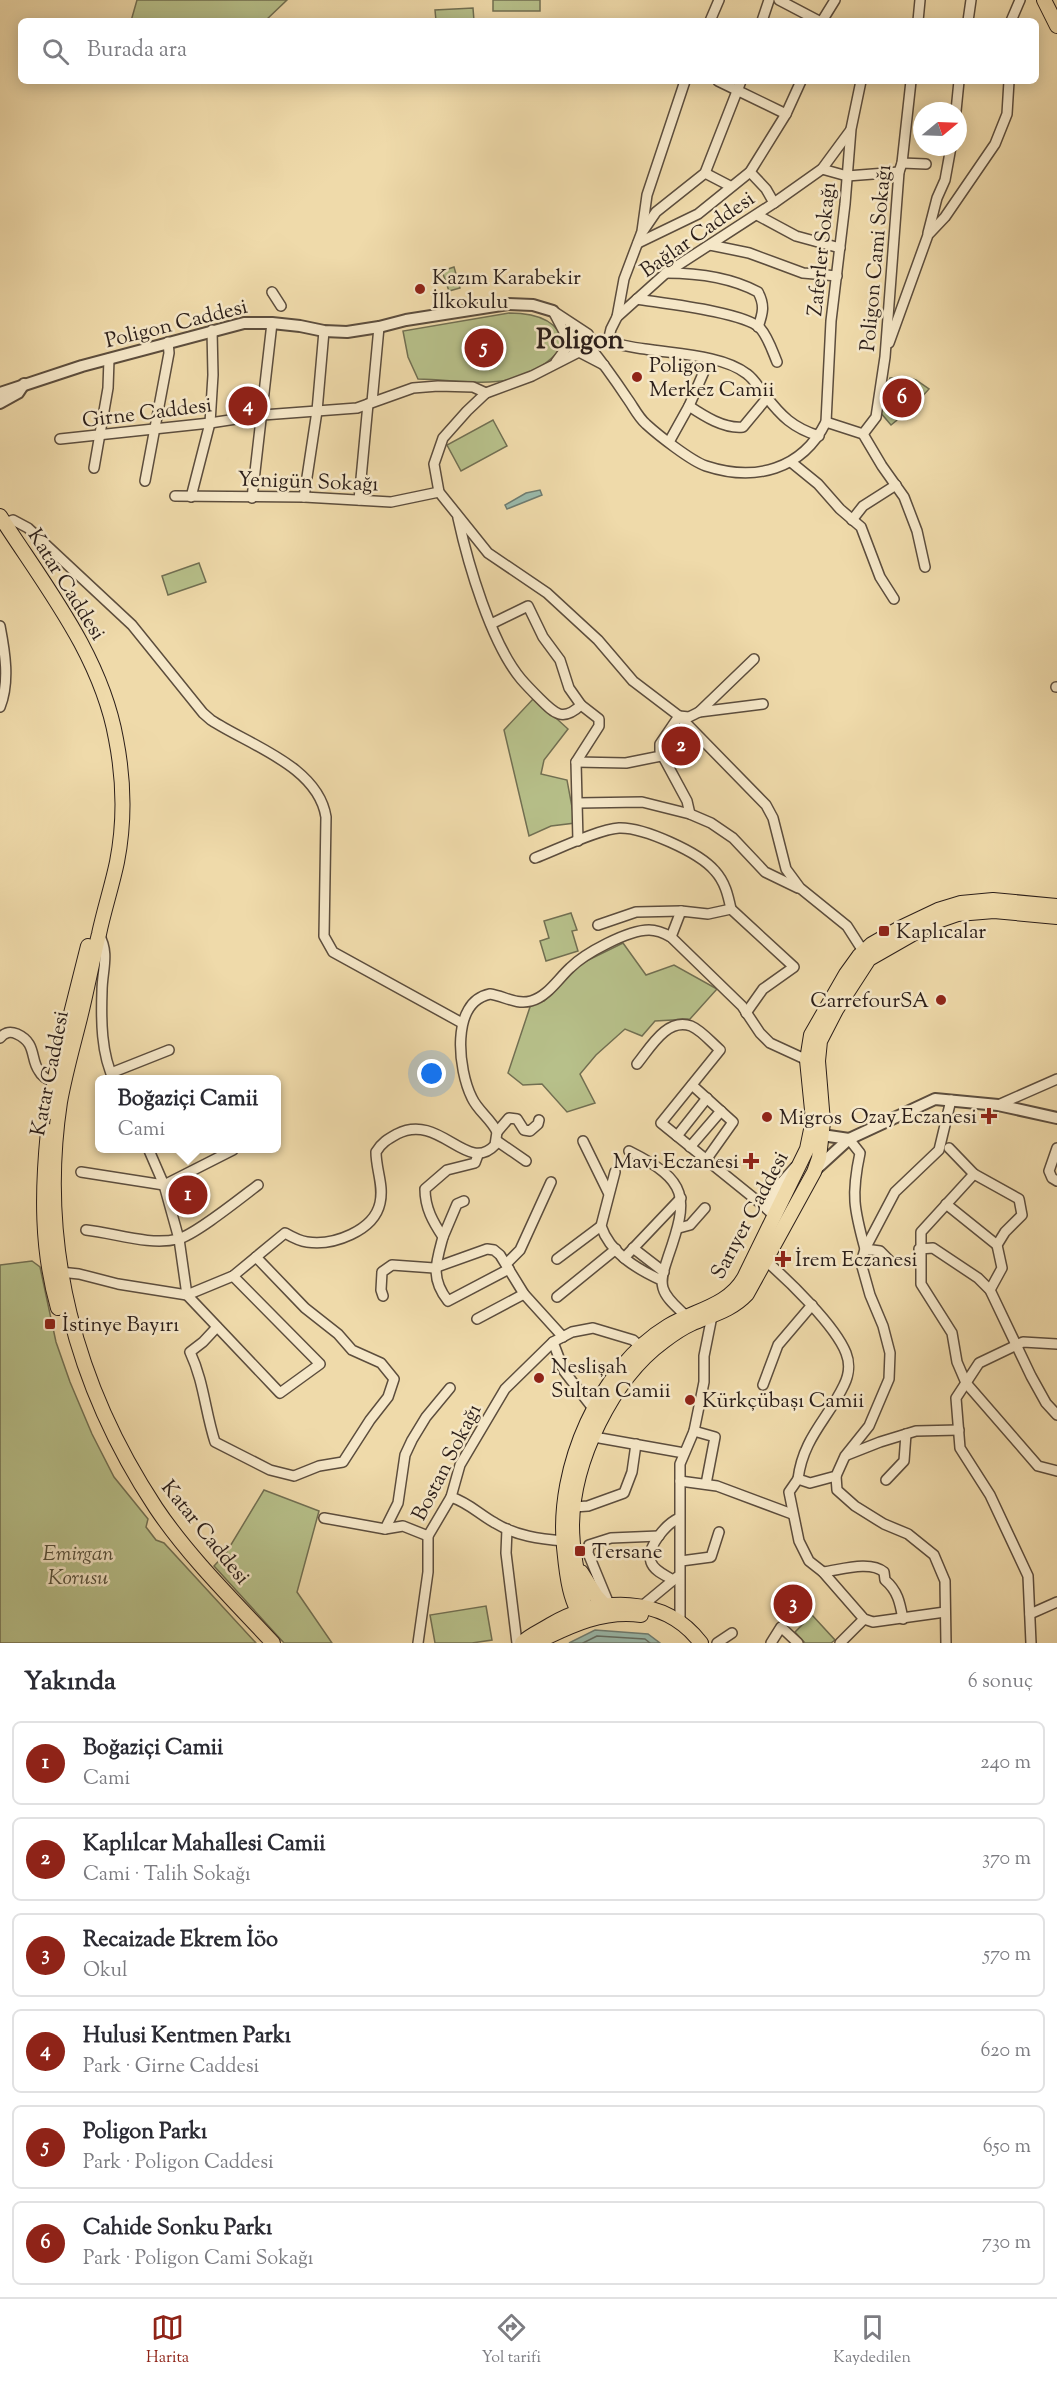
<!DOCTYPE html>
<html lang="tr">
<head>
<meta charset="utf-8">
<style>
  body { margin:0; font-family:"Sorts Mill Goudy",serif; background:#f2f2f3; color:#2b2b33 }
  .compass { position:absolute; left:913px; top:102px; width:54px; height:54px; border-radius:50%; background:#fff; box-shadow:0 3px 15px #0003; rotate:71deg }
  .you { position:absolute; left:432px; top:1074px; width:21px; height:21px; margin:-15px; border:4px solid #fff; border-radius:50%; background:#1a73e8; box-shadow:0 0 0 9px #1a73e833 }
  .badge { display:grid; place-items:center; width:39px; height:39px; border-radius:50%; background:#8f2418; color:#fff; font-size:20px; font-weight:700 }
  .pin { position:absolute; translate:-50% -50%; border:3px solid #fff; box-shadow:0 2px 6px #0006 }
  .popup { position:absolute; left:95px; top:1075px; width:186px; height:78px; box-sizing:border-box; display:grid; place-content:center; border-radius:9px; background:#fff; filter:drop-shadow(0 2px 4px #0005); font-size:20px; white-space:nowrap; color:#7c7c81 }
  .popup b { font-size:22px; color:#2b2b33 }
  .popup::after { content:''; position:absolute; left:50%; top:100%; margin-left:-12px; border:12px solid transparent; border-top-color:#fff }
  .list { margin:0; padding:0; list-style:none }
  h2 { display:flex; justify-content:space-between; align-items:center; height:78px; margin:0; padding:0 24px; font-size:26px }
  h2 small { font-size:20px; font-weight:400; color:#7c7c81 }
  .list li { display:grid; grid-template-columns:39px 1fr auto; gap:18px; align-items:center; box-sizing:border-box; height:84px; margin:0 12px 12px; padding:0 12px; border:2px solid #e1e1e2; border-radius:9px }
  .list b { display:block; font-size:22px; white-space:nowrap }
  .list p { margin:0; font-size:20px; white-space:nowrap; color:#7c7c81 }
  .list em { font-size:20px; font-style:normal; color:#7c7c81 }
  .icon { flex:none; width:33px; height:33px; fill:none; stroke:currentColor; stroke-width:2; stroke-linecap:round; stroke-linejoin:round }
  .map { position:relative; flex:none; width:1057px; height:1643px; overflow:hidden }
  .search { position:absolute; background:#fff; box-shadow:0 3px 15px #0003; left:18px; right:18px; top:18px; height:66px; display:flex; align-items:center; gap:15px; box-sizing:border-box; padding:0 21px; border-radius:9px; color:#7c7c81; font-size:22px }
  .sheet { height:654px; background:#fff }
  nav { display:flex; justify-content:space-around; align-items:center; box-sizing:border-box; height:84px; border-top:2px solid #e1e1e2; background:#fff; font-size:16px; color:#7c7c81 }
  nav a { display:grid; justify-items:center; gap:3px }
  nav .on { color:#8f2418 }
  .map>svg:first-child { display:block }
  .green { fill:#b7c08a; stroke:#716f52; stroke-width:1.5 }
  .water { fill:#9abaac; stroke:#6e7c71; stroke-width:1.5 }
  .lines { fill:none; stroke-linecap:round; stroke-linejoin:round }
  .shore { stroke:#626c62; stroke-width:1.5 }
  .minor-casing { stroke:#5c4d3d; stroke-width:12 }
  .tertiary-casing { stroke:#5c4d3d; stroke-width:14 }
  .primary-casing { stroke:#2b1e19; stroke-width:16 }
  .minor { stroke:#f5e7c8; stroke-width:9 }
  .tertiary { stroke:#f5e7c8; stroke-width:10 }
  .primary { stroke:#efdaaa; stroke-width:14 }
  .poi-dot { fill:#8f2418; stroke:#f5e7c8; stroke-width:2 }
  .labels { text-anchor:middle; stroke-width:5; stroke-linejoin:round; paint-order:stroke }
  .street-label { font-size:21px; fill:#2b1e19; stroke:#f5e7c8 }
  .poi-label { font-size:21px; fill:#2b1e19; stroke:#f5e7c8; text-anchor:start }
  .park-label { font-size:21px; font-style:italic; fill:#554f3b; stroke:#f5e7c8 }
  .district-label { font-size:27px; font-weight:bold; fill:#2b1e19; stroke:#f5e7c8 }
</style>
</head>
<body>
<div class="map">
<svg width="1057" height="1643" viewBox="0 0 1057 1643">
  <rect width="100%" height="100%" fill="#efdaaa"/>
  <filter id="stains"><feTurbulence type="fractalNoise" baseFrequency=".00333" numOctaves="4"/><feColorMatrix values="0 0 0 0 .2 0 0 0 0 .09 0 0 0 0 .02 0 0 0 .5 -.17"/></filter>
  <radialGradient id="worn" r=".72"><stop offset=".6" stop-color="#630" stop-opacity="0"/><stop offset="1" stop-color="#630" stop-opacity=".3"/></radialGradient>
  <!-- green -->
  <g class="green">
    <polygon points="137,0 287,0 265,21 131,21"/>
    <rect x="493" y="0" width="47" height="11"/>
    <polygon points="473,8 474,21 436,21 435,10"/>
    <polygon points="454,267 460,288 449,291 442,271"/>
    <path d="M509,313C533,313 559,318 564,345C523,396 475,380 418,379L408,357L403,331Z"/>
    <polygon points="906,377 916,380 929,389 912,408 891,425 880,412 890,378"/>
    <polygon points="240,393 261,395 259,411 235,414"/>
    <polygon points="493,420 507,446 461,471 447,445"/>
    <polygon points="199,563 206,582 168,595 162,576"/>
    <polygon points="534,698 568,729 544,760 541,774 567,780 575,823 551,826 529,836 504,730"/>
    <polygon points="571,913 577,930 572,931 578,951 546,961 540,941 549,938 544,921"/>
    <polygon points="623,943 646,975 674,965 717,989 690,1019 655,1021 642,1036 625,1029 596,1055 580,1074 595,1103 567,1112 542,1084 523,1085 508,1073 531,1004 544,1001 576,966"/>
    <polygon points="32,1261 40,1267 56,1342 70,1382 92,1434 114,1477 148,1519 146,1527 156,1540 164,1543 256,1643 0,1643 0,1265"/>
    <polygon points="264,1490 319,1511 297,1592 332,1643 284,1643 214,1566 226,1553"/>
    <polygon points="486,1606 492,1640 472,1643 435,1643 430,1615"/>
    <polygon points="812,1615 835,1640 831,1643 805,1643 795,1632"/>
  </g>
  <!-- water -->
  <g class="water">
    <polygon points="540,490 542,495 507,509 505,505 526,493"/>
    <polygon points="595,1630 648,1634 660,1643 569,1643"/>
  </g>
  <g class="lines">
    <!-- shore -->
    <polyline class="shore" points="583,1643 597,1636 645,1639 650,1643"/>
    <defs>
      <g id="minor">
        <polyline points="779,0 819,21"/>
        <polyline points="710,21 719,0"/>
        <polyline points="762,21 769,0"/>
        <polyline points="822,21 835,0"/>
        <polyline points="918,21 920,0"/>
        <polyline points="968,21 971,0"/>
        <polyline points="1011,21 1020,0"/>
        <polyline points="718,81 786,114"/>
        <polyline points="956,111 959,81"/>
        <polyline points="902,163 926,164"/>
        <polyline points="822,169 847,176 899,172"/>
        <polyline points="750,172 766,189 774,203"/>
        <polyline points="705,173 730,186"/>
        <polyline points="757,215 796,236 840,248"/>
        <polyline points="642,231 647,195 685,81"/>
        <polyline points="928,233 937,198 945,180 951,147"/>
        <polyline points="638,243 698,214 750,172 786,114 801,81"/>
        <polyline points="710,245 749,253 803,273 837,276"/>
        <path d="M666,273C698,273 730,277 758,292C765,305 763,313 758,327"/>
        <polyline points="272,292 281,306"/>
        <path d="M637,299C661,303 744,312 760,328C768,337 772,350 777,362"/>
        <polygon points="553,311 588,334 591,340 588,349 579,352 573,349"/>
        <polyline points="617,317 624,279 641,234 656,212 705,173 741,81"/>
        <path d="M591,340C609,341 627,347 645,349C675,354 723,355 747,374C754,379 759,388 765,395C781,416 793,428 819,436"/>
        <polyline points="608,341 611,329 617,317 666,273 774,203 822,169 850,131"/>
        <polyline points="889,343 928,235 945,217 995,144 1007,114 1009,81"/>
        <path d="M589,346C603,363 615,380 627,398C633,406 638,417 646,424C658,435 691,461 706,466C755,482 802,470 826,422L831,321L845,204L851,129L861,81"/>
        <polyline points="556,362 570,343 573,334 582,331"/>
        <polyline points="604,365 579,352 532,376 486,393 467,411 443,438 434,464 439,492 488,553 547,593 598,640 633,681 679,716 766,805 773,818 786,869 800,888 847,926 863,951"/>
        <polyline points="372,402 379,327"/>
        <path d="M689,406C704,416 724,429 743,427L767,398"/>
        <polyline points="826,422 863,434 882,466 904,497 917,531 925,567"/>
        <polyline points="863,434 876,417 885,357 899,172 902,163 911,81"/>
        <polyline points="60,439 210,423 263,415 357,408 413,388 438,386 473,387 486,393"/>
        <polyline points="669,442 689,406 709,360"/>
        <polyline points="791,462 818,484 840,509 861,527 880,577 894,599"/>
        <polyline points="94,468 108,388 109,359"/>
        <polyline points="145,481 169,353 168,342"/>
        <polyline points="175,496 304,497 391,502 439,492"/>
        <polyline points="191,497 210,423 213,375 212,330"/>
        <polyline points="304,497 317,411 324,331"/>
        <polyline points="252,498 272,323"/>
        <polyline points="359,500 368,404"/>
        <path d="M458,518C468,564 491,643 521,679C527,686 534,693 540,699C555,714 563,722 581,705L599,719V726L576,762L578,841"/>
        <polyline points="852,520 863,506 896,485"/>
        <path d="M5,523L13,520L28,528L132,625L203,713L211,720C249,745 318,766 326,817L324,936L333,952L462,1023"/>
        <polyline points="491,624 528,606 543,637 560,660 569,688 581,705"/>
        <path d="M0,626C5,652 10,682 0,707"/>
        <polyline points="1056,687 1057,687"/>
        <polyline points="699,712 763,704"/>
        <polyline points="576,762 626,763 661,756"/>
        <polyline points="578,803 642,802 690,814 711,823 733,838 765,872 798,888"/>
        <polyline points="690,814 687,801 660,751 660,744 679,716 689,717 699,712 754,659"/>
        <path d="M535,858C556,850 599,829 619,828C643,827 699,852 715,871C725,882 728,895 731,909"/>
        <polyline points="598,925 636,912 681,911"/>
        <path d="M99,935C110,953 102,971 102,991C101,1019 101,1054 114,1080"/>
        <polyline points="671,937 681,911 708,914 731,909 794,967 763,989 746,1013"/>
        <path d="M0,1038C5,1032 10,1031 17,1034C37,1043 30,1059 39,1071C42,1077 48,1080 54,1082"/>
        <path d="M637,1064C650,1048 667,1017 691,1026C701,1030 712,1043 720,1050L661,1123L765,1207L774,1216"/>
        <polyline points="111,1073 169,1050"/>
        <polyline points="692,1085 733,1122 706,1160"/>
        <polyline points="998,1105 1057,1079"/>
        <polyline points="497,1132 509,1118 517,1119 524,1130 530,1131 538,1124 539,1120"/>
        <polyline points="677,1136 707,1098"/>
        <path d="M849,1139L860,1153C851,1195 854,1209 865,1249L880,1251L891,1262"/>
        <polyline points="497,1141 526,1161"/>
        <polyline points="583,1141 608,1192"/>
        <polyline points="690,1147 721,1111"/>
        <polyline points="148,1148 164,1185 179,1239 187,1295 280,1393 320,1364 233,1276"/>
        <polyline points="949,1148 974,1174"/>
        <polyline points="1057,1148 1049,1171 1052,1178 1057,1181"/>
        <path d="M629,1151C689,1181 689,1197 668,1257C665,1267 660,1278 663,1288C666,1299 678,1308 686,1316"/>
        <path d="M478,1155L475,1163L447,1170L425,1189C425,1208 433,1222 443,1237C436,1263 430,1278 448,1301L509,1269"/>
        <polyline points="81,1172 164,1185 233,1150"/>
        <path d="M615,1172L601,1226C610,1253 637,1269 661,1280"/>
        <polyline points="946,1204 997,1245"/>
        <polyline points="767,1209 775,1190 795,1167"/>
        <polyline points="679,1228 690,1225 705,1208"/>
        <path d="M86,1230C115,1233 149,1246 178,1239C195,1235 242,1197 258,1185"/>
        <polyline points="443,1237 457,1204 464,1201"/>
        <polyline points="633,1248 664,1272"/>
        <polyline points="919,1249 933,1248 978,1278 990,1290 1031,1376 1046,1403 1057,1415"/>
        <polyline points="624,1258 681,1198"/>
        <polyline points="557,1259 601,1226"/>
        <path d="M765,1260C788,1280 835,1325 846,1353C850,1363 849,1375 844,1385C828,1419 803,1438 798,1479L810,1483L836,1476L845,1456L869,1426L889,1379L890,1353L883,1326L870,1295L861,1263L865,1249L895,1192L939,1150L951,1100"/>
        <polyline points="506,1264 520,1250 551,1182"/>
        <path d="M60,1272L79,1274L118,1284L187,1295L233,1276L285,1233C292,1237 299,1241 307,1242C333,1246 374,1231 380,1203C384,1185 376,1170 376,1152C381,1143 388,1139 397,1134C440,1112 467,1175 495,1145L497,1132C491,1119 478,1111 472,1098C458,1070 450,1002 490,994C504,996 516,1005 531,1001C547,997 558,979 570,968C585,953 628,930 649,930C657,930 664,933 671,937L742,1006L760,1033L770,1043L807,1060"/>
        <polyline points="990,1290 1002,1268 997,1245 1005,1232 1022,1215 1019,1199 974,1174 921,1232 921,1284 952,1333 957,1362 966,1383 1038,1466 1057,1471"/>
        <polyline points="383,1296 381,1290 382,1272 392,1265 434,1268 487,1249 494,1250 500,1255 524,1294 563,1337"/>
        <polyline points="557,1297 616,1249"/>
        <polyline points="477,1319 524,1294"/>
        <path d="M217,1327L203,1342L190,1352C204,1382 205,1411 215,1442L270,1470L294,1476L319,1466L343,1462L370,1420L388,1397L394,1379L381,1363L352,1350L338,1334L305,1308L256,1257"/>
        <polyline points="553,1342 564,1371 595,1411"/>
        <polyline points="763,1385 778,1345 812,1305"/>
        <polyline points="694,1431 715,1437 706,1484"/>
        <polyline points="594,1437 684,1453"/>
        <polyline points="847,1455 880,1442 916,1431 959,1430"/>
        <polyline points="836,1476 837,1490 855,1506 884,1524 908,1534 934,1555 945,1581 946,1643"/>
        <polyline points="798,1479 789,1492 799,1541 809,1561 823,1572 864,1619 873,1622 945,1612"/>
        <polyline points="886,1480 904,1461 906,1434"/>
        <polyline points="680,1481 717,1486 792,1514"/>
        <path d="M451,1497C469,1503 479,1514 495,1523C516,1536 540,1539 564,1541"/>
        <polyline points="574,1507 588,1506 624,1493 632,1472 636,1444"/>
        <polyline points="324,1518 385,1529 403,1526 428,1536"/>
        <polyline points="385,1529 398,1503 405,1455 412,1440 426,1417 450,1388"/>
        <polyline points="507,1529 506,1553 517,1643"/>
        <polyline points="681,1561 711,1557 719,1532"/>
        <path d="M823,1572C840,1570 870,1560 884,1572L885,1580C898,1591 900,1603 903,1619"/>
        <path d="M673,1580C665,1575 654,1571 651,1562C646,1547 666,1524 679,1518"/>
        <polyline points="609,1604 588,1553 589,1545 611,1538 659,1536"/>
        <polyline points="642,1606 677,1577"/>
        <polyline points="1030,1614 1057,1602"/>
        <polyline points="680,1622 680,1464 694,1431 704,1382 704,1356 712,1316"/>
        <polyline points="418,1643 428,1572 428,1536 451,1497 460,1465 505,1389 553,1342 572,1332 593,1328 633,1340 641,1347"/>
        <polyline points="717,1643 732,1633"/>
        <polyline points="771,1643 781,1627 798,1643"/>
        <polyline points="840,1643 864,1619"/>
        <polyline points="1031,1643 1028,1576 990,1495 960,1448 956,1398 979,1363 1023,1342 1057,1344"/>
      </g>
      <g id="tertiary">
        <polyline points="0,393 82,366 244,323 272,323 300,326 324,331 347,332 379,327 406,320 508,304 533,305 553,311"/>
        <polyline points="0,403 18,393 24,384"/>
        <polyline points="822,1135 849,1139"/>
        <polyline points="814,1171 849,1139 935,1099 998,1105 1057,1118"/>
      </g>
      <g id="primary">
        <polyline points="1044,0 1057,26"/>
        <path d="M0,516C45,586 101,655 116,739C124,780 125,821 117,862C112,886 104,910 99,934C92,962 87,990 80,1018C73,1046 65,1074 60,1102C38,1247 76,1387 156,1508C189,1557 233,1600 273,1643"/>
        <polyline points="50,1112 56,1073 88,946"/>
        <path d="M48,1131C42,1191 41,1249 58,1308"/>
        <polyline points="581,1572 596,1596 604,1605"/>
        <path d="M585,1606C578,1580 572,1552 572,1525C573,1461 612,1379 664,1341C672,1335 682,1328 691,1324C711,1315 731,1311 747,1294L814,1172L819,1158L823,1122L818,1061L820,1041L836,1010L869,959L932,923L958,914L994,911L1057,917"/>
        <path d="M586,1620C569,1608 566,1567 564,1547C556,1468 599,1368 668,1326C695,1310 728,1306 744,1278L807,1149L813,1120L807,1060L811,1035L846,974L859,956L872,944L900,928L938,910L961,903L993,900L1057,906"/>
        <path d="M539,1641C572,1625 603,1610 641,1615"/>
        <path d="M522,1643C530,1635 541,1631 550,1625C598,1597 664,1594 701,1643"/>
      </g>
    </defs>
    <!-- minor casing -->
    <use href="#minor" class="minor-casing"/>
    <!-- tertiary casing -->
    <use href="#tertiary" class="tertiary-casing"/>
    <!-- primary casing -->
    <use href="#primary" class="primary-casing"/>
    <!-- minor -->
    <use href="#minor" class="minor"/>
    <!-- tertiary -->
    <use href="#tertiary" class="tertiary"/>
    <!-- primary -->
    <use href="#primary" class="primary"/>
  </g>
  <!-- markers -->
  <g class="poi-dot">
    <circle cx="420" cy="289" r="6"/>
    <circle cx="637" cy="377" r="6"/>
    <rect x="878" y="925" width="12" height="12" rx="3"/>
    <circle cx="941" cy="1000" r="6"/>
    <path d="M986 1107h6v6h6v6h-6v6h-6v-6h-6v-6h6z"/>
    <circle cx="767" cy="1117" r="6"/>
    <path d="M748 1152h6v6h6v6h-6v6h-6v-6h-6v-6h6z"/>
    <path d="M780 1250h6v6h6v6h-6v6h-6v-6h-6v-6h6z"/>
    <rect x="44" y="1318" width="12" height="12" rx="3"/>
    <circle cx="539" cy="1378" r="6"/>
    <circle cx="690" cy="1400" r="6"/>
    <rect x="574" y="1545" width="12" height="12" rx="3"/>
  </g>
  <g class="labels">
    <!-- street labels -->
    <g class="street-label">
      <text transform="translate(697 234) rotate(-35)" y="7">Bağlar Caddesi</text>
      <text transform="translate(821 249) rotate(-84)" y="7">Zaferler Sokağı</text>
      <text transform="translate(875 258) rotate(-85)" y="7">Poligon Cami Sokağı</text>
      <text transform="translate(176 323) rotate(-14)" y="7">Poligon Caddesi</text>
      <text transform="translate(147 412) rotate(-7)" y="7">Girne Caddesi</text>
      <text transform="translate(308 481) rotate(2)" y="7">Yenigün Sokağı</text>
      <text transform="translate(67 584) rotate(58)" y="7">Katar Caddesi</text>
      <text transform="translate(49 1073) rotate(-79)" y="7">Katar Caddesi</text>
      <text transform="translate(749 1215) rotate(-62)" y="7">Sarıyer Caddesi</text>
      <text transform="translate(446 1462) rotate(-63)" y="7">Bostan Sokağı</text>
      <text transform="translate(206 1532) rotate(51)" y="7">Katar Caddesi</text>
    </g>
    <!-- poi labels -->
    <g class="poi-label">
      <text x="432" y="284">Kazım Karabekir<tspan x="432" dy="24">İlkokulu</tspan></text>
      <text x="649" y="372">Poligon<tspan x="649" dy="24">Merkez Camii</tspan></text>
      <text x="896" y="938">Kaplıcalar</text>
      <text x="929" y="1007" text-anchor="end">CarrefourSA</text>
      <text x="977" y="1123" text-anchor="end">Ozay Eczanesi</text>
      <text x="779" y="1124">Migros</text>
      <text x="739" y="1168" text-anchor="end">Mavi Eczanesi</text>
      <text x="795" y="1266">İrem Eczanesi</text>
      <text x="62" y="1331">İstinye Bayırı</text>
      <text x="551" y="1373">Neslişah<tspan x="551" dy="24">Sultan Camii</tspan></text>
      <text x="702" y="1407">Kürkçübaşı Camii</text>
      <text x="592" y="1558">Tersane</text>
    </g>
    <!-- park labels -->
    <g class="park-label">
      <text x="78" y="1560">Emirgan<tspan x="78" dy="24">Korusu</tspan></text>
    </g>
    <!-- district labels -->
    <g class="district-label">
      <text x="580" y="348">Poligon</text>
    </g>
  </g>
  <rect width="100%" height="100%" filter="url(#stains)"/>
  <rect width="100%" height="100%" fill="url(#worn)"/>
</svg>
<svg class="compass" viewBox="-18 -18 36 36"><path d="M0-13l5 13h-10z" fill="#e53935"/><path d="M0 13l5-13h-10z" fill="#7c7c81"/></svg>
<div class="you"></div>
<div class="pin badge" style="left:188px;top:1195px">1</div>
<div class="popup"><b>Boğaziçi Camii</b>Cami</div>
<div class="pin badge" style="left:681px;top:746px">2</div>
<div class="pin badge" style="left:793px;top:1604px">3</div>
<div class="pin badge" style="left:248px;top:406px">4</div>
<div class="pin badge" style="left:484px;top:348px">5</div>
<div class="pin badge" style="left:902px;top:398px">6</div>
<div class="search"><svg class="icon" aria-label="search" viewBox="0 0 24 24"><circle cx="10" cy="10" r="6"/><path d="M15 15l6 6"/></svg>Burada ara</div>
</div>
<section class="sheet">
<h2>Yakında<small>6 sonuç</small></h2>
<ul class="list">
<li><span class="badge">1</span><div><b>Boğaziçi Camii</b><p>Cami</p></div><em>240 m</em></li>
<li><span class="badge">2</span><div><b>Kaplılcar Mahallesi Camii</b><p>Cami · Talih Sokağı</p></div><em>370 m</em></li>
<li><span class="badge">3</span><div><b>Recaizade Ekrem İöo</b><p>Okul</p></div><em>570 m</em></li>
<li><span class="badge">4</span><div><b>Hulusi Kentmen Parkı</b><p>Park · Girne Caddesi</p></div><em>620 m</em></li>
<li><span class="badge">5</span><div><b>Poligon Parkı</b><p>Park · Poligon Caddesi</p></div><em>650 m</em></li>
<li><span class="badge">6</span><div><b>Cahide Sonku Parkı</b><p>Park · Poligon Cami Sokağı</p></div><em>730 m</em></li>
</ul>
</section>
<nav>
<a class="on"><svg class="icon" aria-label="map" viewBox="0 0 24 24"><path d="M3 6l6-2 6 2 6-2v14l-6 2-6-2-6 2zM9 4v14M15 6v14"/></svg>Harita</a>
<a><svg class="icon" aria-label="directions" viewBox="0 0 24 24"><path d="M12 3l9 9-9 9-9-9zM9 14v-3h6M13 9l2 2-2 2"/></svg>Yol tarifi</a>
<a><svg class="icon" aria-label="saved" viewBox="0 0 24 24"><path d="M7 4h10v16l-5-4-5 4z"/></svg>Kaydedilen</a>
</nav>
</body>
</html>
